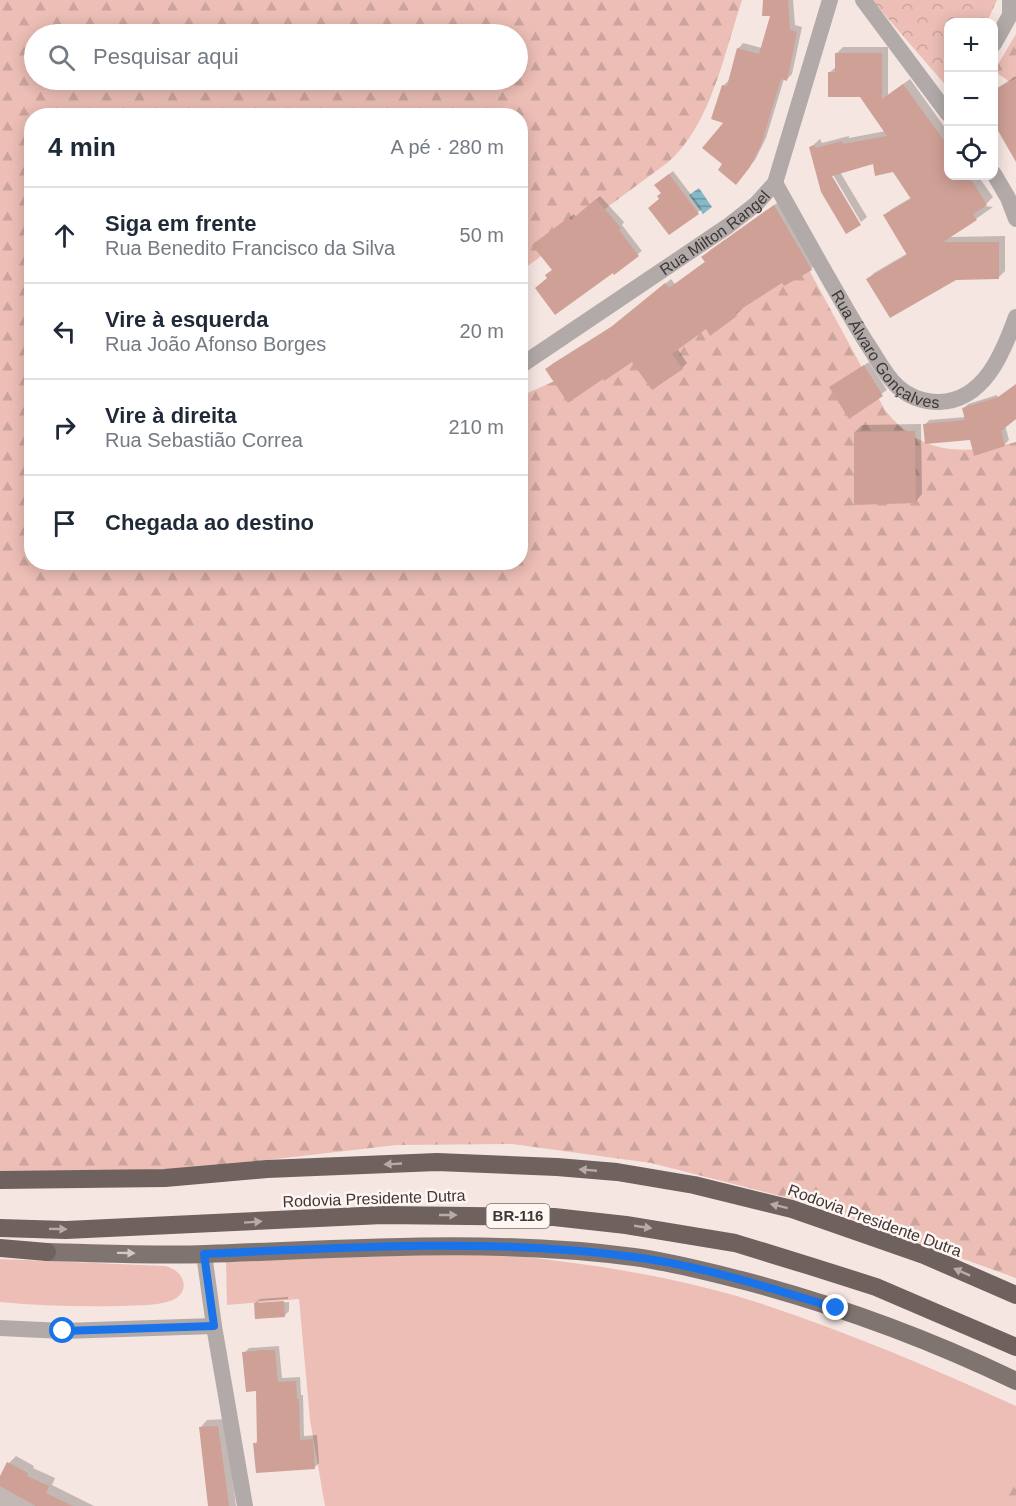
<!DOCTYPE html>
<html lang="pt">
<head>
<meta charset="utf-8">
<style>
  body { margin:0; font-family:Arial,sans-serif; background:#f2f2f3; color:#1f2937 }
  .controls { position:absolute; right:18px; top:18px; display:grid; overflow:hidden; border-radius:12px; box-shadow:0 3px 15px #0003 }
  .controls button { width:54px; height:54px; display:grid; place-items:center; padding:0; border:0; border-bottom:2px solid #e0e1e3; background:#fff; color:#1f2937; font:30px sans-serif }
  .stop { position:absolute; width:18px; height:18px; margin:-14px; border:4px solid #1a73e8; border-radius:50%; background:#fff }
  .stop.end { background:#1a73e8; border-color:#fff; box-shadow:0 2px 6px #0008 }
  .list { margin:0; padding:0; list-style:none }
  h2 { display:flex; justify-content:space-between; align-items:center; height:78px; margin:0; padding:0 24px; font-size:26px }
  h2 small { font-size:20px; font-weight:400; color:#747a83 }
  .list li { display:grid; grid-template-columns:39px 1fr auto; gap:18px; align-items:center; box-sizing:border-box; height:96px; padding:0 24px; border-top:2px solid #e0e1e3 }
  .list b { display:block; font-size:22px; white-space:nowrap }
  .list p { margin:0; font-size:20px; white-space:nowrap; color:#747a83 }
  .list em { font-size:20px; font-style:normal; color:#747a83 }
  .icon { flex:none; width:33px; height:33px; fill:none; stroke:currentColor; stroke-width:2; stroke-linecap:round; stroke-linejoin:round }
  .map { position:relative; flex:none; width:1016px; height:1506px; overflow:hidden }
  .search { position:absolute; background:#fff; box-shadow:0 3px 15px #0003; left:24px; top:24px; width:504px; height:66px; display:flex; align-items:center; gap:15px; box-sizing:border-box; padding:0 21px; border-radius:33px; color:#747a83; font-size:22px }
  .panel { position:absolute; background:#fff; box-shadow:0 3px 15px #0003; left:24px; top:108px; width:504px; height:462px; border-radius:24px }
  .map>svg:first-child { display:block }
  .green { fill:#ecbeb5 }
  .forest { fill:url(#forest-firs); fill-rule:evenodd }
  .park { fill:url(#park-crowns) }
  .water { fill:url(#water-rules) }
  .shadow { fill:#0003 }
  .building { fill:#cfa096 }
  .lines { fill:none; stroke-linecap:round; stroke-linejoin:round }
  .street { stroke:#b1aaa8; stroke-width:16 }
  .primary { stroke:#807471; stroke-width:18 }
  .highway { stroke:#6f615e; stroke-width:18 }
  .oneway { fill:#b7aba8 }
  .oneway2 { fill:#d3c8c6 }
  .route { stroke:#1a73e8; stroke-width:8 }
  .labels { text-anchor:middle; stroke-width:5; stroke-linejoin:round; paint-order:stroke }
  .shield { fill:#fff5f3; stroke:#77706e; stroke-width:1.5 }
  .shield-label { font-size:15px; font-weight:bold; fill:#3d3735 }
  .street-label { font-size:16px; fill:#3d3735; stroke:#fff5f3 }
</style>
</head>
<body>
<div class="map">
<svg width="1016" height="1506" viewBox="0 0 1016 1506">
  <defs>
    <pattern id="forest-firs" width="22" height="20" patternUnits="userSpaceOnUse" patternTransform="scale(1.5)"><rect width="22" height="20" fill="#ecbeb5"/><path d="M5 1l3.5 6h-7zM16 11l3.5 6h-7z" fill="#cba49c"/></pattern>
    <pattern id="park-crowns" width="20" height="18" patternUnits="userSpaceOnUse" patternTransform="scale(1.5)"><rect width="20" height="18" fill="#ecbeb5"/><path d="M2 6a3 3 0 1 1 6 0M12 15a3 3 0 1 1 6 0" fill="none" stroke="#cba49c"/></pattern>
    <pattern id="water-rules" width="6" height="5" patternUnits="userSpaceOnUse" patternTransform="scale(1.5)"><rect width="6" height="5" fill="#86b9c8"/><path d="M0 2.5h6" fill="none" stroke="#6f97a3"/></pattern>
  </defs>
  <rect width="100%" height="100%" fill="#f6e6e2"/>
  <!-- green -->
  <g class="green">
    <path d="M498,1254C584,1263 670,1275 753,1301C843,1330 930,1367 1016,1406V1506H325L310,1420L299,1299L227,1305L226,1258Z"/>
    <path d="M0,1259L165,1266C187,1271 192,1296 167,1302C152,1306 136,1305 121,1306C81,1307 40,1306 0,1302Z"/>
  </g>
  <!-- forest -->
  <g class="forest">
    <path d="M0,0H742C725,51 710,128 667,163L521,271L520,116H32V562H520L521,396L808,268L885,410C921,456 964,455 1016,442V1278L808,1203L651,1163L512,1144L397,1145L188,1169L0,1172ZM34,34H518V80H34Z"/>
    <polygon points="1016,34 1016,86 994,71"/>
    <polygon points="1016,1480 1016,1506 1009,1506 1004,1496 1005,1488"/>
  </g>
  <!-- park -->
  <polygon class="park" points="872,0 997,0 987,22 948,22 948,88"/>
  <!-- water -->
  <polygon class="water" points="699,188 712,207 703,214 689,195"/>
  <!-- shadow -->
  <g class="shadow">
    <polygon points="764,0 793,0 795,25 802,27 792,74 787,79 784,79 766,138 755,160 741,177 724,164 725,122 723,86 729,80 738,49 743,43 762,48 772,14"/>
    <polygon points="843,47 888,47 888,95 910,79 946,129 947,128 948,176 978,176 993,197 984,206 993,207 950,237 1005,236 1005,271 998,278 868,279 874,273 908,253 885,215 892,209 912,197 893,170 874,163 840,172 867,217 861,222 829,168 811,147 820,139 822,143 849,136 849,138 886,131 861,96 829,73 837,66 837,53"/>
    <polygon points="1016,76 1016,159 994,119 994,90"/>
    <polygon points="673,171 702,209 669,233 661,199 663,193 660,181"/>
    <polygon points="600,196 624,222 622,225 642,251 613,271 549,278 553,269 538,241 574,214 576,217"/>
    <polygon points="780,201 816,263 811,269 783,281 741,308 742,309 736,315 711,334 706,327 677,348 687,363 682,368 633,360 547,369 552,364 619,322 671,279 675,284 706,261 703,257 709,251"/>
    <polygon points="869,362 887,390 849,416 831,387"/>
    <polygon points="997,395 1009,440 1005,444 975,454 972,439 925,425 929,420 966,417 964,408 968,404"/>
    <polygon points="921,424 922,494 915,502 855,432 862,425"/>
    <polygon points="288,1297 288,1299 258,1301 258,1304 289,1302 289,1311 284,1316 255,1303 260,1299"/>
    <polygon points="279,1346 282,1378 300,1377 301,1395 303,1395 304,1436 317,1435 319,1463 314,1468 255,1444 258,1440 258,1390 244,1353 249,1348"/>
    <polygon points="225,1419 236,1506 209,1506 200,1428 207,1420"/>
    <polygon points="16,1456 34,1466 33,1468 55,1478 52,1485 94,1506 0,1506 0,1480 9,1463"/>
  </g>
  <!-- building -->
  <g class="building">
    <polygon points="763,0 788,0 790,30 797,32 787,81 781,79 761,145 750,167 736,185 718,170 722,164 702,148 723,123 711,119 722,85 727,86 737,48 759,54 770,16 762,16"/>
    <polygon points="835,53 882,53 882,99 903,84 948,146 948,176 969,176 987,205 973,214 977,220 943,242 999,242 999,279 956,280 890,318 866,279 907,255 883,215 911,199 893,172 875,176 873,164 832,176 861,225 846,234 821,192 809,147 814,145 816,148 842,141 843,144 887,136 860,97 828,97 828,72 835,72"/>
    <polygon points="1016,78 1016,162 993,122 993,91"/>
    <polygon points="669,174 699,214 669,235 648,208 659,199 657,196 661,193 654,185"/>
    <polygon points="596,199 621,228 619,230 639,256 614,275 613,273 555,315 535,288 547,278 545,275 552,270 532,245 569,217 571,220"/>
    <polygon points="774,205 812,270 784,286 782,283 735,313 737,316 710,336 706,329 672,354 683,369 652,390 632,362 604,381 603,379 568,403 545,369 611,327 665,283 669,288 705,262 701,257"/>
    <polygon points="864,365 883,396 849,419 829,387"/>
    <polygon points="1016,384 1016,419 1001,431 1005,446 974,456 970,440 925,444 923,424 965,420 962,408 998,397"/>
    <polygon points="915,431 916,503 854,505 854,432"/>
    <polygon points="284,1301 285,1317 255,1319 254,1303"/>
    <polygon points="263,1350 275,1350 278,1382 296,1381 297,1399 299,1399 300,1440 313,1439 315,1469 256,1473 253,1443 257,1443 256,1391 246,1392 242,1352"/>
    <polygon points="218,1426 225,1476 229,1506 208,1506 199,1427"/>
    <polygon points="7,1462 28,1473 27,1476 49,1486 46,1493 73,1506 36,1506 0,1486 0,1476"/>
  </g>
  <g class="lines">
    <!-- street -->
    <g class="street">
      <polyline points="863,0 948,114"/>
      <polyline points="994,44 1010,15 1010,0"/>
      <polyline points="994,174 1008,198 1016,219"/>
      <path id="s1" d="M775,183C805,236 834,290 866,342C876,356 884,374 897,386C909,397 923,402 939,402C984,401 1003,353 1016,317"/>
      <path id="s2" d="M520,366L728,226L756,204L775,183L830,0"/>
      <polyline points="204,1254 214,1326 245,1506"/>
      <polyline points="0,1328 63,1331 214,1326"/>
    </g>
    <!-- primary -->
    <path class="primary" d="M47,1252C99,1253 153,1256 206,1254C348,1249 492,1238 634,1257C671,1262 709,1272 745,1281C839,1306 929,1339 1016,1381"/>
    <!-- highway -->
    <g class="highway">
      <polyline points="0,1180 165,1178 267,1169 437,1162 557,1167 617,1172 694,1185 792,1209 924,1255 1016,1295"/>
      <polyline points="0,1228 66,1230 383,1215 554,1217 626,1225 735,1243 810,1266 876,1287 1016,1347"/>
      <polyline points="0,1248 47,1252"/>
    </g>
  </g>
  <!-- one-way arrows -->
  <defs><path id="oneway-solid" d="M-6-.8H1V-3.2L6.5 0L1 3.2V.8H-6Z" transform="scale(1.5)"/></defs>
  <g class="oneway">
    <use href="#oneway-solid" transform="translate(393 1164) rotate(177)"/>
    <use href="#oneway-solid" transform="translate(588 1170) rotate(-175)"/>
    <use href="#oneway-solid" transform="translate(779 1206) rotate(-166)"/>
    <use href="#oneway-solid" transform="translate(448 1215)"/>
    <use href="#oneway-solid" transform="translate(253 1222) rotate(-4)"/>
    <use href="#oneway-solid" transform="translate(643 1227) rotate(8)"/>
    <use href="#oneway-solid" transform="translate(58 1229) rotate(1)"/>
    <use href="#oneway-solid" transform="translate(962 1272) rotate(-156)"/>
  </g>
  <use class="oneway2" href="#oneway-solid" transform="translate(126 1253) rotate(1)"/>
  <g class="lines">
    <!-- route -->
    <path class="route" d="M63,1331L214,1326L204,1254C344,1247 495,1238 634,1257C703,1266 770,1288 836,1308"/>
  </g>
  <g class="labels">
    <!-- shield labels -->
    <rect class="shield" x="486.5" y="1204" width="63" height="24" rx="4.5"/>
    <g class="shield-label">
      <text x="518" y="1221">BR-116</text>
    </g>
    <!-- street labels -->
    <g class="street-label">
      <text dy="6" stroke="none"><textPath href="#s2" startOffset="236">Rua Milton Rangel</textPath></text>
      <text dy="6" stroke="none"><textPath href="#s1" startOffset="204">Rua Álvaro Gonçalves</textPath></text>
      <text transform="translate(374 1198) rotate(-2)" y="6">Rodovia Presidente Dutra</text>
      <text transform="translate(875 1220) rotate(20)" y="6">Rodovia Presidente Dutra</text>
    </g>
  </g>
</svg>
<div class="controls">
<button>+</button>
<button>−</button>
<button><svg class="icon" aria-label="locate" viewBox="0 0 24 24"><circle cx="12" cy="12" r="6"/><path d="M12 2v4M12 18v4M2 12h4M18 12h4"/></svg></button>
</div>
<div class="stop" style="left:63px;top:1331px"></div>
<div class="stop end" style="left:836px;top:1308px"></div>
<div class="search"><svg class="icon" aria-label="search" viewBox="0 0 24 24"><circle cx="10" cy="10" r="6"/><path d="M15 15l6 6"/></svg>Pesquisar aqui</div>
<section class="panel">
<h2>4 min<small>A pé · 280 m</small></h2>
<ul class="list">
<li><svg class="icon" aria-label="ahead" viewBox="0 0 24 24"><path d="M12 20V5M6 11l6-6 6 6"/></svg><div><b>Siga em frente</b><p>Rua Benedito Francisco da Silva</p></div><em>50 m</em></li>
<li><svg class="icon" aria-label="left" viewBox="0 0 24 24"><path d="M17 20v-9H6M10 6l-5 5 5 5"/></svg><div><b>Vire à esquerda</b><p>Rua João Afonso Borges</p></div><em>20 m</em></li>
<li><svg class="icon" aria-label="right" viewBox="0 0 24 24"><path d="M7 20v-9h11M14 6l5 5-5 5"/></svg><div><b>Vire à direita</b><p>Rua Sebastião Correa</p></div><em>210 m</em></li>
<li><svg class="icon" aria-label="arrive" viewBox="0 0 24 24"><path d="M6 21V4h12l-3 4 3 4H6"/></svg><div><b>Chegada ao destino</b></div></li>
</ul>
</section>
</div>
</body>
</html>
